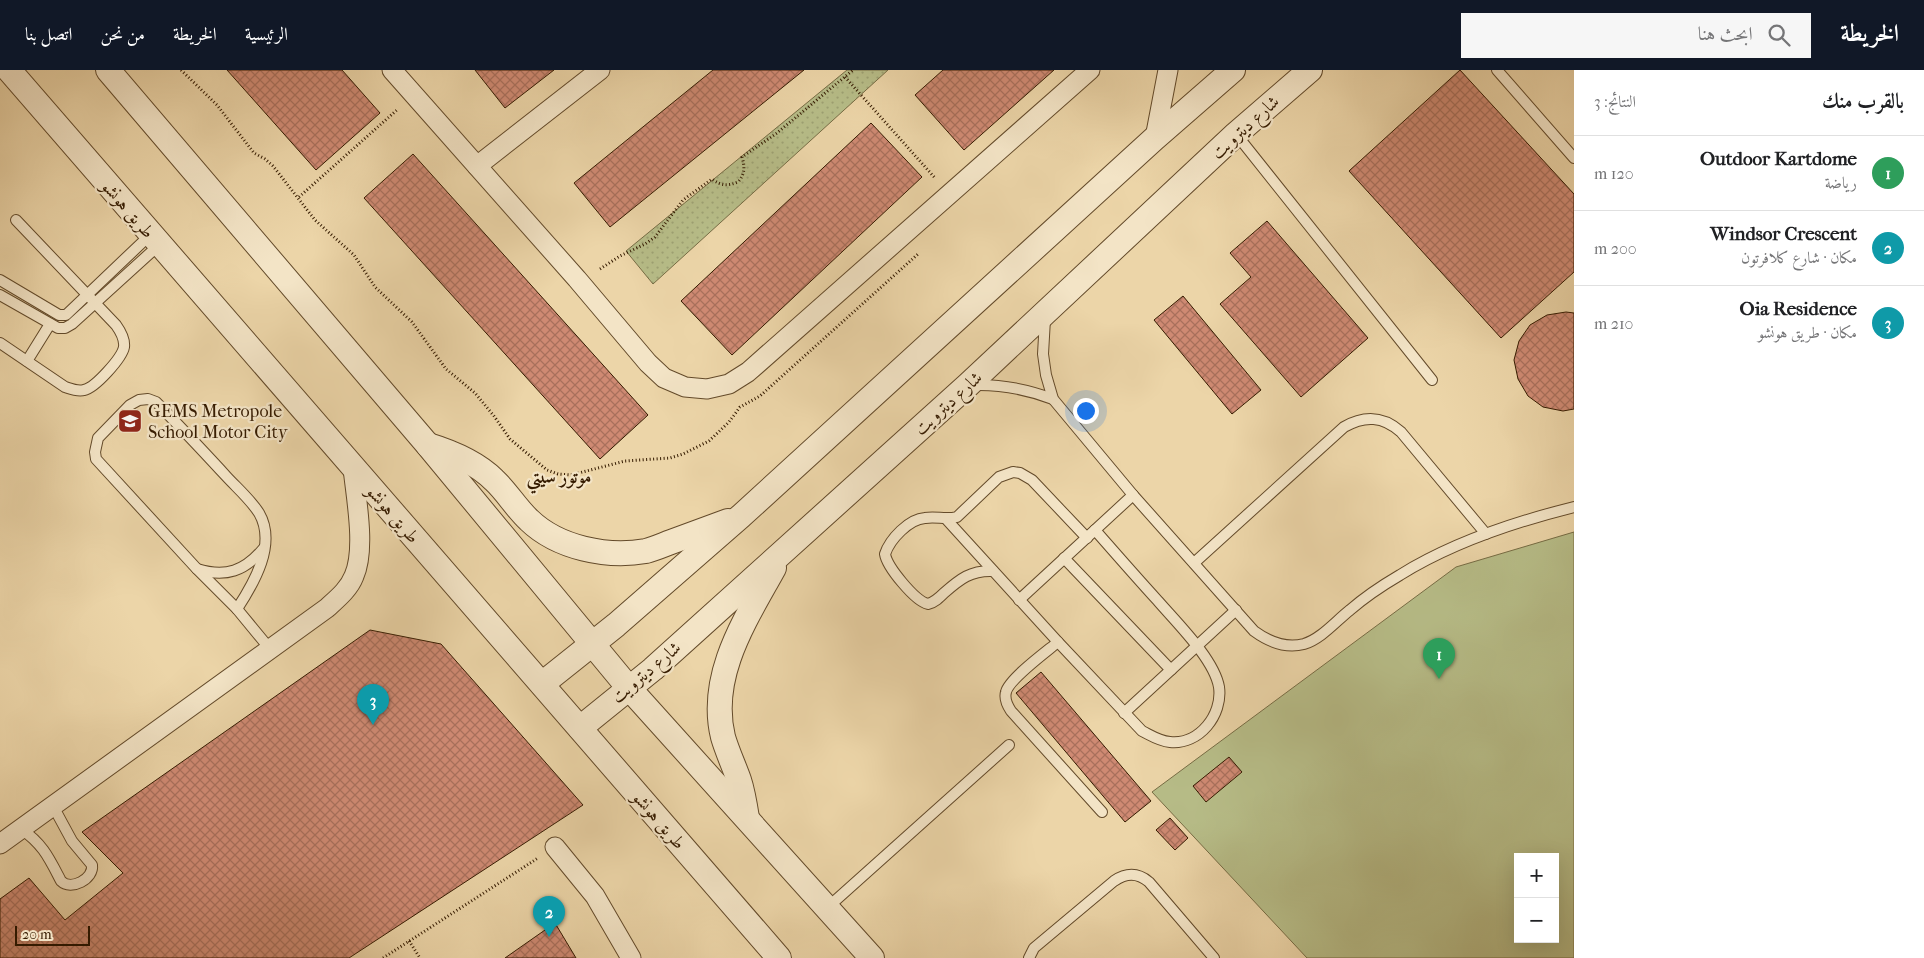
<!DOCTYPE html>
<html lang="ar">
<head>
<meta charset="utf-8">
<style>
  body { margin:0; font-family:"IM FELL French Canon",Amiri,serif; background:#f6f6f6; color:#202124; direction:rtl }
  .controls { position:absolute; right:15px; bottom:15px; display:grid; overflow:hidden; border-radius:0px; box-shadow:0 5px 20px #0002 }
  .controls button { width:45px; height:45px; display:grid; place-items:center; padding:0; border:0; border-bottom:1px solid #e0e0e0; background:#fff; color:#202124; font:25px sans-serif }
  .scale { position:absolute; left:15px; bottom:12px; width:75px; box-sizing:border-box; padding-left:5px; border:2px solid #351b00; border-top:0; font-size:14px; line-height:18px; white-space:nowrap; color:#351b00; -webkit-text-stroke:4px #f3e4c6; paint-order:stroke }
  .you { position:absolute; left:1085px; top:340px; width:18px; height:18px; margin:-12px; border:4px solid #fff; border-radius:50%; background:#1a73e8; box-shadow:0 0 0 8px #1a73e833 }
  .badge { display:grid; place-items:center; width:32px; height:32px; border-radius:50%; background:#111827; color:#fff; font-size:16px; font-weight:700 }
  .pin { position:absolute; translate:-50% -41px; filter:drop-shadow(0 1px 2px #0008) }
  .pin::after { content:''; position:absolute; top:26px; width:18px; height:15px; background:inherit; clip-path:polygon(0 0,100% 0,50% 100%) }
  .list { margin:0; padding:0; list-style:none }
  h2 { display:flex; justify-content:space-between; align-items:center; height:65px; margin:0; padding:0 20px; font-size:21px }
  h2 small { font-size:16px; font-weight:400; color:#757577 }
  .list li { display:grid; grid-template-columns:32px 1fr auto; gap:15px; align-items:center; box-sizing:border-box; height:75px; padding:0 20px; border-top:1px solid #e0e0e0 }
  .list b { display:block; font-size:19px; white-space:nowrap }
  .list p { margin:0; font-size:16px; white-space:nowrap; color:#757577 }
  .list em { font-size:16px; font-style:normal; color:#757577 }
  .icon { flex:none; width:28px; height:28px; fill:none; stroke:currentColor; stroke-width:2; stroke-linecap:round; stroke-linejoin:round }
  .map { position:relative; flex:none; width:1574px; height:888px; overflow:hidden; direction:ltr }
  header { display:flex; align-items:center; gap:30px; box-sizing:border-box; height:70px; padding:0 25px; background:#111827; color:#fff }
  header strong { font-size:24px }
  nav { display:flex; gap:28px; margin-inline-start:auto; font-size:18px }
  .search { width:350px; height:45px; background:#f6f6f6; display:flex; align-items:center; gap:12px; box-sizing:border-box; padding:0 18px; border-radius:0px; color:#757577; font-size:19px }
  main { display:flex }
  aside { flex:1; background:#fff }
  .map>svg:first-child { display:block }
  .green { fill:#b7bd88; stroke:#766c44; fill-rule:evenodd }
  .park { fill:url(#park-dots); stroke:#766c44 }
  .building { fill:url(#building-cross-hatch); stroke:#351b00 }
  .lines { fill:none; stroke-linecap:round; stroke-linejoin:round }
  .service-casing { stroke:#634a2a; stroke-width:12 }
  .minor-casing { stroke:#634a2a; stroke-width:21 }
  .tertiary-casing { stroke:#634a2a; stroke-width:26 }
  .path { stroke:#351b00; stroke-width:3; stroke-dasharray:1 2.5; stroke-linecap:butt }
  .service { stroke:#f3e4c6; stroke-width:10 }
  .minor { stroke:#f3e4c6; stroke-width:19 }
  .tertiary { stroke:#f3e4c6; stroke-width:24 }
  .labels { text-anchor:middle; stroke-width:4.5; stroke-linejoin:round; paint-order:stroke }
  .street-label { font-size:18px; fill:#351b00; stroke:#f3e4c6 }
  .poi-label { font-size:18px; fill:#351b00; stroke:#f3e4c6; text-anchor:start }
  .neighbourhood-label { font-size:19px; font-weight:bold; fill:#351b00; stroke:#f3e4c6 }
</style>
</head>
<body>
<header>
<strong>الخريطة</strong>
<div class="search"><svg class="icon" aria-label="search" viewBox="0 0 24 24"><circle cx="10" cy="10" r="6"/><path d="M15 15l6 6"/></svg>ابحث هنا</div>
<nav><a>الرئيسية</a><a>الخريطة</a><a>من نحن</a><a>اتصل بنا</a></nav>
</header>
<main>
<aside>
<h2>بالقرب منك<small>النتائج: 3</small></h2>
<ul class="list">
<li><span class="badge" style="background:#2e9e5b">1</span><div><b>Outdoor Kartdome</b><p>رياضة</p></div><em>120 m</em></li>
<li><span class="badge" style="background:#0f9aa8">2</span><div><b>Windsor Crescent</b><p>مكان · شارع كلافرتون</p></div><em>200 m</em></li>
<li><span class="badge" style="background:#0f9aa8">3</span><div><b>Oia Residence</b><p>مكان · طريق هونشو</p></div><em>210 m</em></li>
</ul>
</aside>
<div class="map">
<svg width="1574" height="888" viewBox="0 0 1574 888">
  <defs>
    <pattern id="park-dots" width="8" height="8" patternUnits="userSpaceOnUse" patternTransform="scale(1.25)"><rect width="8" height="8" fill="#b7bd88"/><path d="M2 2h.1M6 6h.1" fill="none" stroke="#9ea274" stroke-width="1.8" stroke-linecap="round"/></pattern>
    <pattern id="building-cross-hatch" width="8" height="8" patternUnits="userSpaceOnUse" patternTransform="scale(1.25)"><rect width="8" height="8" fill="#cf8a73"/><path d="M0 0l8 8M0 8l8-8" fill="none" stroke="#a9705c"/></pattern>
  </defs>
  <rect width="100%" height="100%" fill="#ecd5a8"/>
  <filter id="stains"><feTurbulence type="fractalNoise" baseFrequency=".004" numOctaves="4"/><feColorMatrix values="0 0 0 0 .2 0 0 0 0 .09 0 0 0 0 .02 0 0 0 .5 -.17"/></filter>
  <radialGradient id="worn" r=".72"><stop offset=".6" stop-color="#630" stop-opacity="0"/><stop offset="1" stop-color="#630" stop-opacity=".3"/></radialGradient>
  <!-- green -->
  <path class="green" d="M1574,462V888H1307L1152,722L1456,497ZM1518,787H1555V869H1518Z"/>
  <!-- park -->
  <polygon class="park" points="847,0 888,0 653,214 626,181"/>
  <!-- building -->
  <g class="building">
    <polygon points="227,0 342,0 380,43 316,100"/>
    <polygon points="475,0 554,0 505,38"/>
    <polygon points="713,0 804,0 610,157 574,113"/>
    <polygon points="943,0 1054,0 964,80 915,25"/>
    <polygon points="1460,0 1574,124 1574,202 1501,268 1349,101"/>
    <polygon points="871,53 922,107 732,285 681,231"/>
    <polygon points="413,84 648,345 600,389 364,128"/>
    <polygon points="1267,151 1368,268 1301,327 1220,234 1251,207 1230,183"/>
    <polygon points="1183,226 1261,320 1232,344 1154,250"/>
    <polygon points="1566,242 1574,243 1574,339 1563,341 1543,337 1528,326 1518,309 1514,290 1519,271 1530,255 1547,245"/>
    <polygon points="370,560 441,574 583,735 349,888 0,888 0,829 29,808 65,850 123,803 82,762"/>
    <polygon points="1041,602 1151,731 1125,752 1016,623"/>
    <polygon points="1229,687 1242,702 1206,732 1193,716"/>
    <polygon points="1170,748 1188,768 1175,780 1156,760"/>
    <polygon points="555,853 576,888 505,888"/>
  </g>
  <g class="lines">
    <defs>
      <g id="service">
        <polyline points="1497,0 1574,88"/>
        <polyline points="1236,64 1432,310"/>
        <polyline points="0,210 59,245 66,245 150,165"/>
        <polyline points="0,225 58,258 65,258 72,254 159,175"/>
        <path d="M1045,249L1043,284L1046,305L1053,329L1133,425L1254,561C1269,572 1285,579 1304,574C1321,569 1336,551 1350,540C1365,527 1383,515 1400,505C1453,472 1514,452 1574,437"/>
        <path d="M0,273L65,317C71,319 78,322 84,320C95,318 122,288 124,277C125,269 121,262 116,255L16,150"/>
        <polyline points="27,291 50,254"/>
        <path d="M973,315C1002,314 1026,319 1053,329"/>
        <path d="M148,329L156,332L163,339C184,361 205,383 226,406C237,418 250,429 259,443C277,474 254,513 237,539L197,499L96,389L95,382L98,368L130,335L139,330Z"/>
        <path d="M947,450L1058,572L1142,661C1152,666 1159,671 1170,672C1199,675 1223,645 1219,617C1214,589 1177,553 1158,531C1137,508 1116,484 1095,460"/>
        <polyline points="1064,488 1171,600"/>
        <path d="M1194,493L1344,357C1365,345 1383,346 1401,362L1486,464"/>
        <path d="M197,499C226,508 245,501 264,478"/>
        <path d="M993,501C971,500 960,509 944,523C939,528 935,532 928,534C915,531 887,497 885,484C890,469 909,449 925,448C936,446 946,450 957,447L999,407L1013,402L1020,403L1032,410L1087,468"/>
        <polyline points="1019,530 1133,425"/>
        <polyline points="237,539 270,579"/>
        <path d="M1058,572C1046,582 1009,609 1006,622C1004,629 1007,635 1011,641L1102,742"/>
        <polyline points="1124,643 1236,540"/>
        <path d="M21,759C43,774 49,788 61,811C71,821 94,809 92,795L72,771L53,736"/>
        <polyline points="827,838 1009,675"/>
        <path d="M1029,888L1034,878L1040,873L1114,811C1126,803 1137,802 1149,812L1214,888"/>
      </g>
      <g id="minor">
        <polyline points="392,0 577,209 648,293 664,308 685,317 707,319 729,314 748,302 1090,0"/>
        <polyline points="1155,68 1168,0"/>
        <polyline points="477,96 600,0"/>
        <path d="M0,774L327,538C338,528 349,519 354,506C366,479 356,428 353,398"/>
        <polyline points="555,777 595,826 631,888"/>
      </g>
      <g id="tertiary">
        <polyline points="9,0 779,888"/>
        <polyline points="108,0 427,374 628,617 872,888"/>
        <path d="M428,375C451,382 476,392 494,410C507,422 516,438 529,450C558,478 607,488 646,481C654,479 663,475 671,472C690,465 709,458 728,451"/>
        <polyline points="542,614 616,555 741,446 1155,68 1233,0"/>
        <polyline points="580,658 653,599 968,315 1236,64 1310,0"/>
        <path d="M747,748C745,735 743,722 739,710C734,696 727,681 723,667C708,605 746,549 774,498"/>
      </g>
    </defs>
    <!-- service casing -->
    <use href="#service" class="service-casing"/>
    <!-- minor casing -->
    <use href="#minor" class="minor-casing"/>
    <!-- tertiary casing -->
    <use href="#tertiary" class="tertiary-casing"/>
    <!-- path -->
    <g class="path">
      <polyline points="181,0 217,35 254,83 265,89 273,96 315,150 354,185 375,217 412,252 446,299 475,323 494,346 510,369 547,400 558,404 571,405 625,391 670,388 683,384 709,371 729,352 740,337 760,326 918,184"/>
      <polyline points="845,7 935,108"/>
      <polyline points="299,127 398,39"/>
      <path d="M600,199L620,186L645,174L655,167L683,130L712,109C721,116 728,116 738,112C745,104 745,97 742,87L777,63L853,0"/>
      <polyline points="409,871 420,888"/>
      <polyline points="383,888 538,788"/>
    </g>
    <!-- service -->
    <use href="#service" class="service"/>
    <!-- minor -->
    <use href="#minor" class="minor"/>
    <!-- tertiary -->
    <use href="#tertiary" class="tertiary"/>
  </g>
  <!-- icons -->
  <defs>
    <symbol id="school-square" viewBox="-11 -11 22 22"><rect x="-9" y="-9" width="18" height="18" rx="4" fill="#8f2418" stroke="#f3e4c6"/><path d="M0-5L7-2L0 1L-7-2ZM-4 1L0 2.5L4 1V4Q0 6-4 4Z" fill="#fff"/></symbol>
  </defs>
  <g fill-rule="evenodd">
    <use href="#school-square" x="116" y="337" width="28" height="28"/>
  </g>
  <g class="labels">
    <!-- street labels -->
    <g class="street-label">
      <text transform="translate(1245 57) rotate(-42)" y="6">شارع ديترويت</text>
      <text transform="translate(128 139) rotate(49)" y="6">طريق هونشو</text>
      <text transform="translate(948 333) rotate(-42)" y="6">شارع ديترويت</text>
      <text transform="translate(393 444) rotate(49)" y="6">طريق هونشو</text>
      <text transform="translate(646 602) rotate(-40)" y="6">شارع ديترويت</text>
      <text transform="translate(659 750) rotate(49)" y="6">طريق هونشو</text>
    </g>
    <!-- poi labels -->
    <g class="poi-label">
      <text x="148" y="347">GEMS Metropole<tspan x="148" dy="21">School Motor City</tspan></text>
    </g>
    <!-- neighbourhood labels -->
    <g class="neighbourhood-label">
      <text x="559" y="413">موتور سيتي</text>
    </g>
  </g>
  <rect width="100%" height="100%" filter="url(#stains)"/>
  <rect width="100%" height="100%" fill="url(#worn)"/>
</svg>
<div class="controls">
<button>+</button>
<button>−</button>
</div>
<div class="scale">20 m</div>
<div class="you"></div>
<div class="pin badge" style="left:1439px;top:609px;background:#2e9e5b">1</div>
<div class="pin badge" style="left:549px;top:867px;background:#0f9aa8">2</div>
<div class="pin badge" style="left:373px;top:655px;background:#0f9aa8">3</div>
</div>
</main>
</body>
</html>
